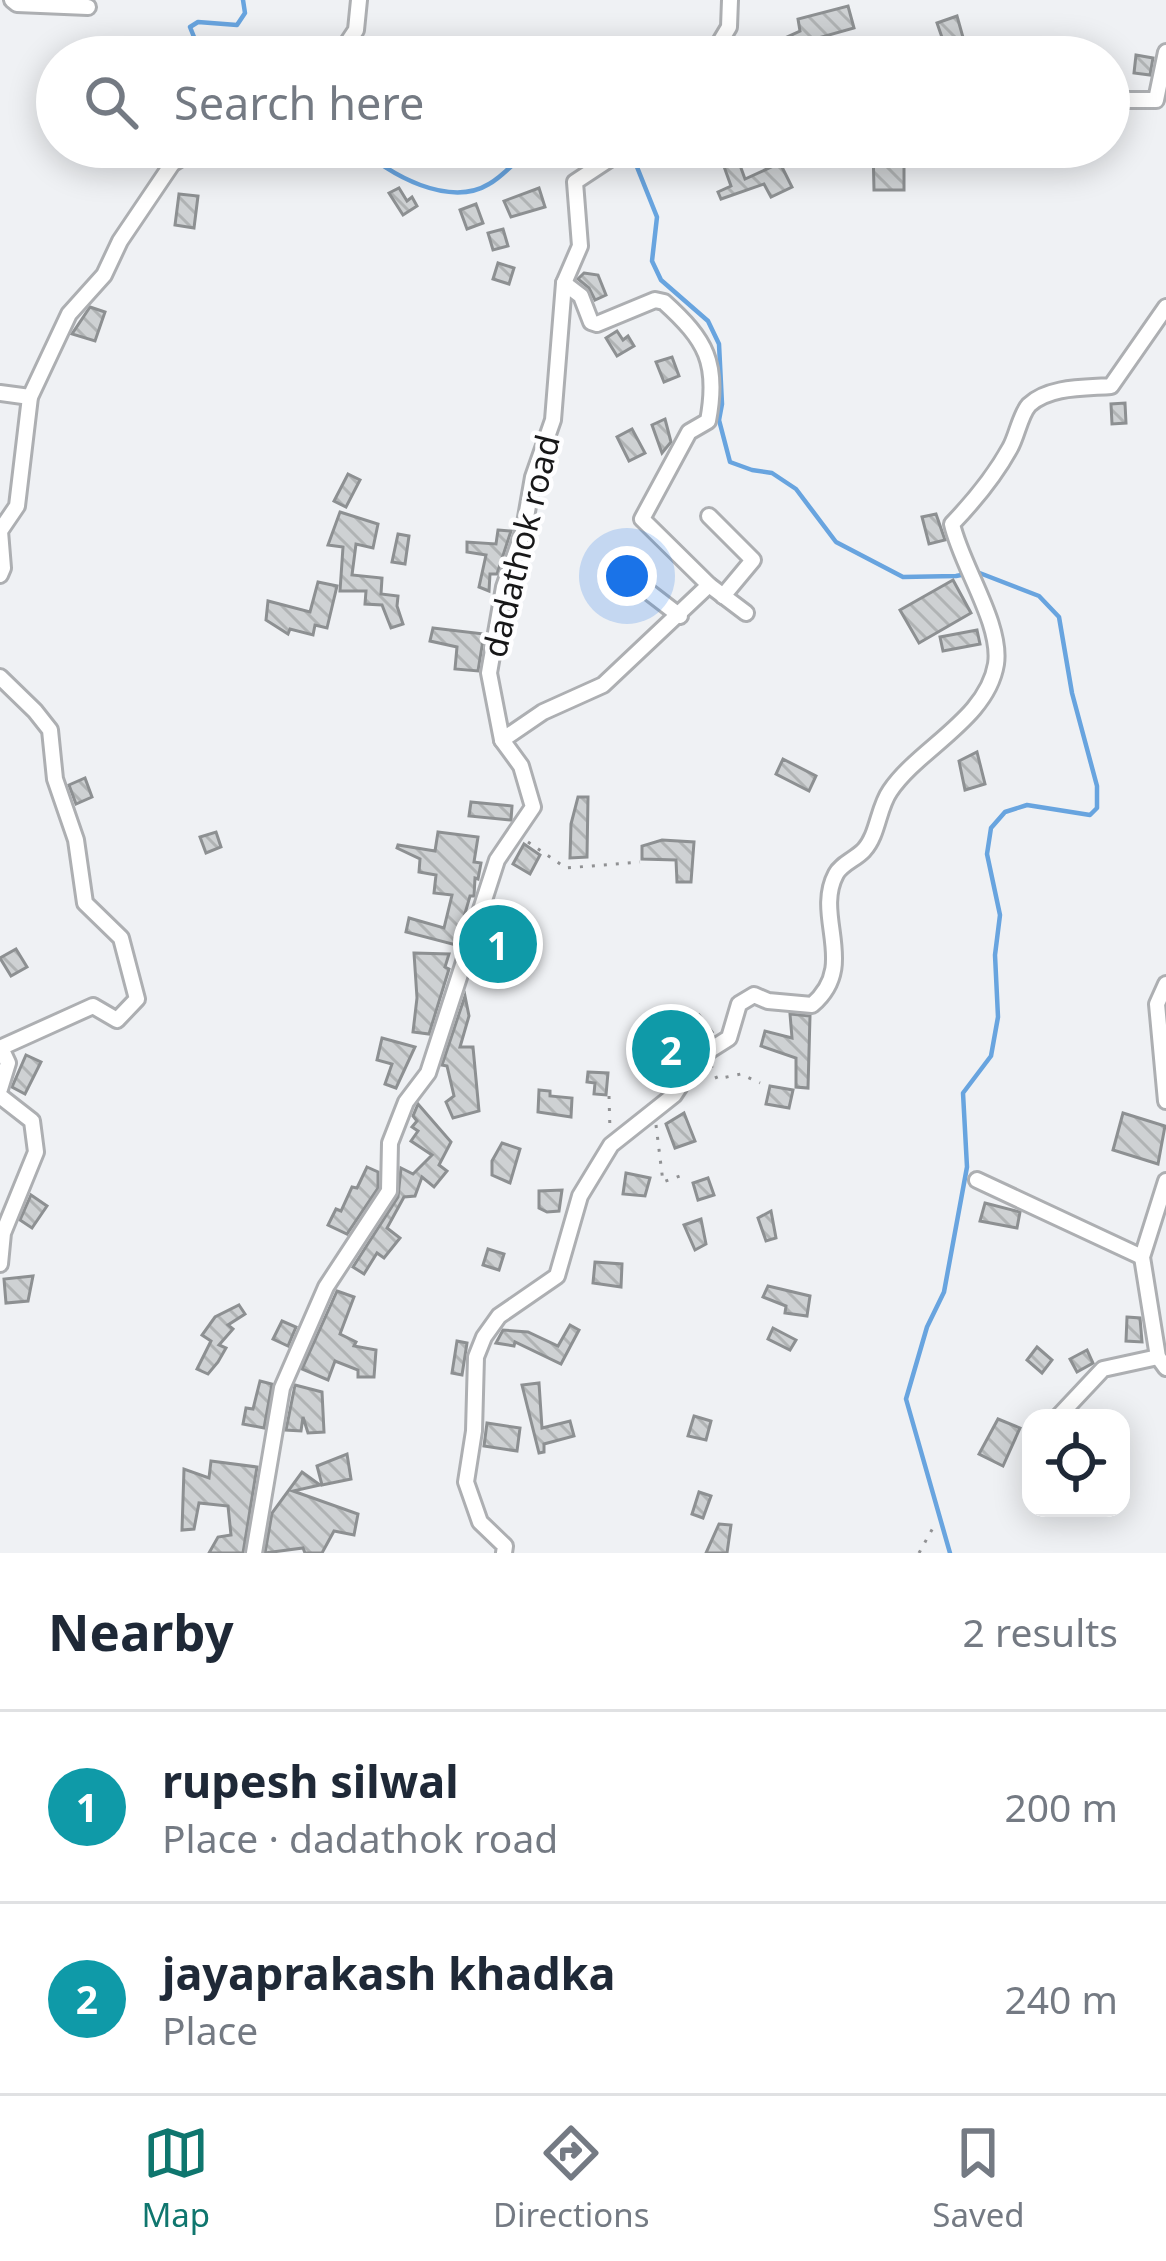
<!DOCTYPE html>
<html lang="en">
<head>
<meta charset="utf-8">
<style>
  body { margin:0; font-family:"Noto Sans",sans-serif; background:#f6f6f7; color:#1f2937 }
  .controls { position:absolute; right:36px; bottom:36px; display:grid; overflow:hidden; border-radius:24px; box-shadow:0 6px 30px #0003 }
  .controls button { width:108px; height:108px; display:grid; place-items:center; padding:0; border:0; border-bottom:3px solid #e0e1e3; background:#fff; color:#1f2937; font:60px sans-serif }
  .you { position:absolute; left:627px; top:576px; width:42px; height:42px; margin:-30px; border:9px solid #fff; border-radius:50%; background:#1a73e8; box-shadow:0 0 0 18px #1a73e833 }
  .badge { display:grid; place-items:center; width:78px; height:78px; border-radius:50%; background:#0f766e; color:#fff; font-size:39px; font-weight:700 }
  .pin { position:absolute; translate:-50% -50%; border:6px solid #fff; box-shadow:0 3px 12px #0006 }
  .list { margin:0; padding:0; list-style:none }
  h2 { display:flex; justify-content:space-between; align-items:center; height:156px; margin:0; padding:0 48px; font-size:51px }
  h2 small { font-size:39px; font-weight:400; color:#747a83 }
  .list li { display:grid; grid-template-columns:78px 1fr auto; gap:36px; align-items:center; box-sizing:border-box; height:192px; padding:0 48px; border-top:3px solid #e0e1e3 }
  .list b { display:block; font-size:45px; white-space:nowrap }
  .list p { margin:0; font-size:39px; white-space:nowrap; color:#747a83 }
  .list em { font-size:39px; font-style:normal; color:#747a83 }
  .icon { flex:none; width:66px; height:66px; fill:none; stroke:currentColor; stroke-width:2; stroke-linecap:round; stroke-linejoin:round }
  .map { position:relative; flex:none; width:1166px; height:1553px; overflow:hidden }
  .search { position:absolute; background:#fff; box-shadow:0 6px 30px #0003; left:36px; right:36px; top:36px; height:132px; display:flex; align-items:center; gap:30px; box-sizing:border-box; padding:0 42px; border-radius:66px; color:#747a83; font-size:45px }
  .sheet { height:540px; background:#fff }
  nav { display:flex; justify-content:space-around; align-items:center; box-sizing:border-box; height:168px; border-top:3px solid #e0e1e3; background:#fff; font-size:33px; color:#747a83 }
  nav a { display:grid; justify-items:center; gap:6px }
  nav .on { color:#0f766e }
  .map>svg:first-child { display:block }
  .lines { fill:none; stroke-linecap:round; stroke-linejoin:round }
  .stream { stroke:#68a4df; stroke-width:4.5 }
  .building { fill:url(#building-back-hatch); stroke:#8d9092; stroke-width:3 }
  .minor-casing { stroke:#adafb2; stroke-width:20 }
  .path { stroke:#909193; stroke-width:3; stroke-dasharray:3 9; stroke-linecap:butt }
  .minor { stroke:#fff; stroke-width:14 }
  .labels { text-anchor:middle; stroke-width:9; stroke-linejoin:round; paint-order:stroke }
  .street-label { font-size:33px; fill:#171718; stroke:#fefeff }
</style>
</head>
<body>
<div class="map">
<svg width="1166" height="1553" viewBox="0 0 1166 1553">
  <defs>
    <pattern id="building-back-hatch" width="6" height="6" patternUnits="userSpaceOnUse" patternTransform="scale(3)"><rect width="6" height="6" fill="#ced1d3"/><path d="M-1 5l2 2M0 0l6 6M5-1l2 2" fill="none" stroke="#b0b3b4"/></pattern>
  </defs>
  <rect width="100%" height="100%" fill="#eff1f4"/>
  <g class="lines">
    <!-- stream -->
    <g class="stream">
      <polyline points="202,57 190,27 198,22 237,25 245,13 243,0"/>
      <path d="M360,147C388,175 450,208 489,184C504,176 518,158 532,147"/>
      <polyline points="631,152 657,217 652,261 661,280 708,321 719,344 722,404 719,420 730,462 752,470 772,473 796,489 836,542 903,577 956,576 977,572 1039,596 1059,617 1072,693 1097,786 1097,808 1090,815 1027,805 1005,812 991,828 987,854 1000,915 995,955 998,1017 991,1056 963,1093 967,1167 944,1292 927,1327 906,1399 950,1553"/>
    </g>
  </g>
  <!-- building -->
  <g class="building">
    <polygon points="848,6 854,28 818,38 822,57 783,57 776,42 800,31 798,19"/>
    <polygon points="957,16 966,48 947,52 937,23"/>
    <polygon points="1136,55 1153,58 1150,75 1134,73"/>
    <polygon points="717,147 762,147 737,157 745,179 780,163 792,187 771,197 764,184 721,199 718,192 731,186"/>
    <polygon points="873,147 904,148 904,190 874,190"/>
    <polygon points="399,188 407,201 412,197 417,206 403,215 389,193"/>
    <polygon points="539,188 545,207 511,217 504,201"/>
    <polygon points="179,194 198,196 194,228 175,225"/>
    <polygon points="476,204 483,223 467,229 460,210"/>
    <polygon points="503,229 508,246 493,250 488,233"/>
    <polygon points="498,263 514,268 509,284 493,279"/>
    <polygon points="584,273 598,275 606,295 595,300 589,288 578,279"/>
    <polygon points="90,307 105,312 95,341 72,334"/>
    <polygon points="617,331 623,340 628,336 634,346 617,356 606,338"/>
    <polygon points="672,357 679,376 664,382 656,362"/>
    <polygon points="1125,403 1126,423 1112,424 1111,404"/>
    <polygon points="665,419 671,442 662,453 652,425"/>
    <polygon points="632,429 645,453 629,461 617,437"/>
    <polygon points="348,474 360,480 346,507 334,501"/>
    <polygon points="340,512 378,524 373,548 356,544 352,575 382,578 381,594 398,596 397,606 403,624 391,628 382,605 365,604 366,591 340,591 343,547 328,545"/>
    <polygon points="936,514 945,540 929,544 922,517"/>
    <polygon points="498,530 511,531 497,574 490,574 489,591 479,587 486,555 467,552 467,542 496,544"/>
    <polygon points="398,534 409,536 405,564 392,562"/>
    <polygon points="953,580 971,613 919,643 900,610"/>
    <polygon points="318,582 337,586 327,628 315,625 313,635 290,629 288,634 266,620 268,601 310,612"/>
    <polygon points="433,628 484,634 478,671 455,669 457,647 430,641"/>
    <polygon points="977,630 980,644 943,651 940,637"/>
    <polygon points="977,752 985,784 965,790 959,761"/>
    <polygon points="783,759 816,776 809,791 776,774"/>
    <polygon points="85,778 92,797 76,804 69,785"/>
    <polygon points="578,797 588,797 587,857 570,858 571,824"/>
    <polygon points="471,802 512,806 511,820 469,816"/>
    <polygon points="216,832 221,847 206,853 200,837"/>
    <polygon points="438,832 478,837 474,862 481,863 478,879 475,878 474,896 470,896 456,945 406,932 409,918 444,928 452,895 434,893 436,875 419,872 420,859 397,848 398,845 435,851"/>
    <polygon points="662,840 694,842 691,882 677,882 676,860 642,859 642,846"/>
    <polygon points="524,844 540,855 530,874 513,864"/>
    <polygon points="491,916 514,924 505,953 497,957 487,947 492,930 487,928"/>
    <polygon points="16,949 27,967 11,976 0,958"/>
    <polygon points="414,953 449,954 445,967 449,969 429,1034 413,1032 417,998"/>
    <polygon points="465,996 469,1016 460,1047 473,1047 479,1111 453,1118 446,1102 454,1096 447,1066 442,1065"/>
    <polygon points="790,1014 810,1016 808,1088 796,1087 796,1058 761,1046 765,1031 792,1038"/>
    <polygon points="699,1015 712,1032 688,1050 674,1068 653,1052 669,1031 673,1035"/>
    <polygon points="382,1038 415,1047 396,1088 385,1084 392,1064 377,1060"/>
    <polygon points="26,1055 41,1062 25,1094 12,1087"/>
    <polygon points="588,1072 608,1073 606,1095 594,1094 595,1083 587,1082"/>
    <polygon points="770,1086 793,1090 789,1108 766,1104"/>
    <polygon points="539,1090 550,1091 550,1096 572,1098 571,1117 538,1112"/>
    <polygon points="418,1104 451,1142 439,1165 447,1171 434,1187 422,1177 415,1196 404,1197 387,1228 400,1238 384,1258 377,1253 364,1274 353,1267 398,1197 401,1168 413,1174 432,1155 411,1141 418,1131 412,1127 417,1121 413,1116"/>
    <polygon points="684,1113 695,1141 675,1148 666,1124"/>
    <polygon points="1123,1113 1165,1126 1158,1164 1113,1150"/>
    <polygon points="502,1143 520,1149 510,1183 492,1175 492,1161"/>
    <polygon points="367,1167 378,1172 378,1188 347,1234 328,1225 336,1209 341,1211 352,1187 357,1188"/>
    <polygon points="626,1173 650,1178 645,1196 623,1194"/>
    <polygon points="708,1178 714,1195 698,1200 693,1183"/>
    <polygon points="562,1190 559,1211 547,1212 539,1208 539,1191"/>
    <polygon points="31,1195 47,1206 32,1228 20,1220"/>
    <polygon points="985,1203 1020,1212 1017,1228 980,1221"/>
    <polygon points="771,1211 776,1238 766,1241 758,1218"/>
    <polygon points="701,1219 706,1244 695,1250 684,1225"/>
    <polygon points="488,1249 504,1254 499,1270 483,1265"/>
    <polygon points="595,1262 622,1264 621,1287 593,1283"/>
    <polygon points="33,1276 28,1301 6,1303 4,1279"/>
    <polygon points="768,1286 810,1296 807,1316 785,1313 786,1306 763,1297"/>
    <polygon points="337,1291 354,1297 340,1334 356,1342 354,1346 376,1350 374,1377 358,1377 358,1370 335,1361 328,1380 302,1369"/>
    <polygon points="239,1305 245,1314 228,1325 233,1329 219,1345 226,1348 218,1362 208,1374 197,1369 211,1341 202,1335 215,1317"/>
    <polygon points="1127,1317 1140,1318 1142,1342 1126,1341"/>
    <polygon points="282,1321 296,1327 288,1346 273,1339"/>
    <polygon points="570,1325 579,1330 561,1364 515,1342 514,1346 496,1343 503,1330 528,1332 558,1346"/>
    <polygon points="773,1328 796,1340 790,1350 768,1339"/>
    <polygon points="457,1341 467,1343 462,1375 452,1373"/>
    <polygon points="1037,1347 1052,1360 1042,1373 1027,1360"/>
    <polygon points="1087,1350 1093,1363 1077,1372 1070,1359"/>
    <polygon points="260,1381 272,1384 264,1428 243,1424 246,1408 253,1409"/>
    <polygon points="539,1383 542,1428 570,1421 574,1436 544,1444 544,1452 539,1453 522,1385"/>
    <polygon points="295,1385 322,1392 324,1432 308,1433 303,1417 301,1431 286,1430"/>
    <polygon points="694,1416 711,1421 706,1440 688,1436"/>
    <polygon points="998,1419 1020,1428 1003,1466 979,1454"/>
    <polygon points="487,1423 520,1428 517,1451 484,1446"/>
    <polygon points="347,1454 351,1479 322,1485 317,1466"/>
    <polygon points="211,1461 257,1467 243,1553 209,1553 218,1537 231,1535 228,1506 199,1503 194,1529 182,1530 184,1469 209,1478"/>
    <polygon points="302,1472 320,1485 293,1491 358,1514 354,1535 334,1531 322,1553 305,1553 303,1548 265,1553 272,1513"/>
    <polygon points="699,1492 711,1496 703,1518 692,1514"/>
    <polygon points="719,1524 731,1525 727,1553 706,1553"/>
  </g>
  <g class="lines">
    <defs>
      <g id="minor">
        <polyline points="12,0 17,4 88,7"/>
        <polyline points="338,57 356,30 359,0"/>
        <polyline points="711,57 729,27 730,0"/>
        <polyline points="1109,100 1156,100 1166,52"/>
        <path d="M564,283L581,296L591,322L597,324L655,300L664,302C706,340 719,363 708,421L689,432L642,519L709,585L746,613"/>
        <polyline points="0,393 30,397"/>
        <polyline points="709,516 753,560 723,596"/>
        <polyline points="0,575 3,568 0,531 17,506 30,397 69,314 104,275 120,241 172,164 198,147"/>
        <polyline points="632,579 680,616"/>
        <polyline points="0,677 35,711 50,730 55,779 76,840 85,903 121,938 137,999 117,1020 93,1006 0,1048"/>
        <polyline points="502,740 543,712 603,685 709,585"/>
        <polyline points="1166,984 1157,1004 1166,1101"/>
        <polyline points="0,1089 8,1063 1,1048"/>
        <polyline points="0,1096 32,1121 36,1152 3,1233 0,1264"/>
        <polyline points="977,1180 1142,1257"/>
        <polyline points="1166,1181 1142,1257 1158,1357 1166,1368"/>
        <polyline points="1057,1418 1103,1369 1158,1357"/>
        <polyline points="254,1553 282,1388 326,1287 389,1191 390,1143 406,1102 428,1073 497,860 533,807 521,766 502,740 489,673 504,587 524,529 533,477 553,420 564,283 580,246 575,182 628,147"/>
        <path d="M504,1553L505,1546L480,1522L466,1482L474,1431L476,1357L484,1337L499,1316L557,1276L580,1196L611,1145L674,1095L699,1057L729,1038L739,1004L754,995L768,1001L812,1005C859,965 813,917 836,874C842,863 856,859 864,850C878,835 878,808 890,791C919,748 987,719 996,664C1002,624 961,565 952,524C974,501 994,477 1010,448C1017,436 1020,415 1029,405C1049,386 1086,388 1111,386L1166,307"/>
      </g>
    </defs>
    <!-- minor casing -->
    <use href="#minor" class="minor-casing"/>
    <!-- path -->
    <g class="path">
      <polyline points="528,842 566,868 640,862"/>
      <polyline points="711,1065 717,1079 741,1074 760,1083"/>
      <polyline points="609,1096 610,1131"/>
      <polyline points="656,1125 663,1182 688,1173"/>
      <polyline points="919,1553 934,1526"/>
    </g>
    <!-- minor -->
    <use href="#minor" class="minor"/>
  </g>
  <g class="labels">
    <!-- street labels -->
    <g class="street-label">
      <text transform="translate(521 546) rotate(-76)" y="12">dadathok road</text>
    </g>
  </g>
</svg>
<div class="controls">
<button><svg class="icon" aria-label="locate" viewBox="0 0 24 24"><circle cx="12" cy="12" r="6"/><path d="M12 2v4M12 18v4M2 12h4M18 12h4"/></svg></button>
</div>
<div class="you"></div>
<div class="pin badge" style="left:498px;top:944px;background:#0f9aa8">1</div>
<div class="pin badge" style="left:671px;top:1049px;background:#0f9aa8">2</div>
<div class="search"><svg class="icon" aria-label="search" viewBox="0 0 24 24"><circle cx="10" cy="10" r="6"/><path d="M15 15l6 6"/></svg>Search here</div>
</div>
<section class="sheet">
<h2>Nearby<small>2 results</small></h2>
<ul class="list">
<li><span class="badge" style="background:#0f9aa8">1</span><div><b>rupesh silwal</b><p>Place · dadathok road</p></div><em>200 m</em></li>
<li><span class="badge" style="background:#0f9aa8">2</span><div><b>jayaprakash khadka</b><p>Place</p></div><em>240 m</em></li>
</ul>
</section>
<nav>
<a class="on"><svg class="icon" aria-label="map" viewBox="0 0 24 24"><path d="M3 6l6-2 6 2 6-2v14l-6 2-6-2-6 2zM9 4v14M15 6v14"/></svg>Map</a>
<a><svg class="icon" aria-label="directions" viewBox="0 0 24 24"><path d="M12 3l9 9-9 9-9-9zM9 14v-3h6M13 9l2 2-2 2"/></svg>Directions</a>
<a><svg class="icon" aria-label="saved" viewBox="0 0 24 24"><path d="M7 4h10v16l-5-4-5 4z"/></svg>Saved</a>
</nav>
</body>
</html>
